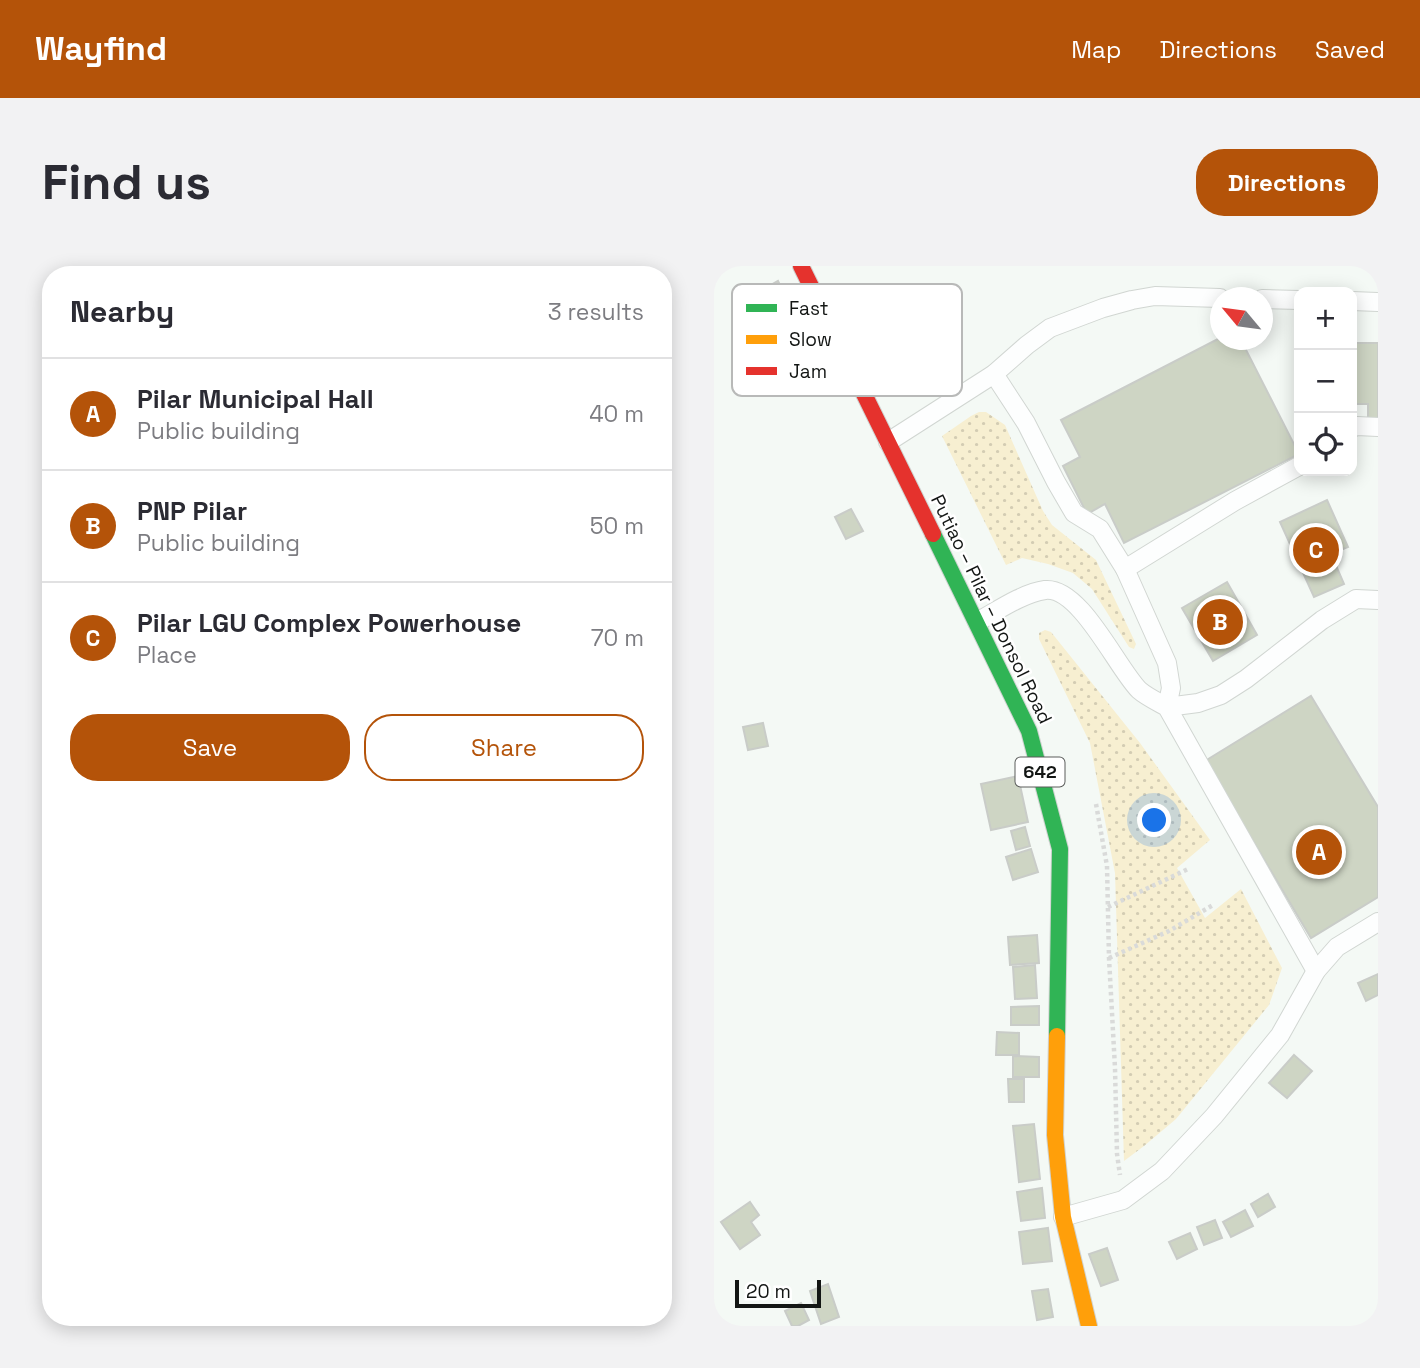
<!DOCTYPE html>
<html lang="en">
<head>
<meta charset="utf-8">
<style>
  body { margin:0; font-family:"Space Grotesk",sans-serif; background:#f2f2f3; color:#2b2b33 }
  .controls { position:absolute; right:21px; top:21px; display:grid; overflow:hidden; border-radius:14px; box-shadow:0 4px 18px #0003 }
  .controls button { width:63px; height:63px; display:grid; place-items:center; padding:0; border:0; border-bottom:2px solid #e1e1e2; background:#fff; color:#2b2b33; font:35px sans-serif }
  .compass { position:absolute; left:496px; top:21px; width:63px; height:63px; border-radius:50%; background:#fff; box-shadow:0 4px 18px #0003; rotate:299deg }
  .scale { position:absolute; left:21px; bottom:18px; width:86px; box-sizing:border-box; padding-left:7px; border:4px solid #131614; border-top:0; font-size:19px; line-height:24px; white-space:nowrap; color:#131614; -webkit-text-stroke:5px #fff; paint-order:stroke }
  .you { position:absolute; left:441px; top:555px; width:24px; height:24px; margin:-18px; border:5px solid #fff; border-radius:50%; background:#1a73e8; box-shadow:0 0 0 10px #1a73e833 }
  .badge { display:grid; place-items:center; width:46px; height:46px; border-radius:50%; background:#b45309; color:#fff; font-size:23px; font-weight:700 }
  .pin { position:absolute; translate:-50% -50%; border:4px solid #fff; box-shadow:0 2px 7px #0006 }
  .list { margin:0; padding:0; list-style:none }
  h2 { display:flex; justify-content:space-between; align-items:center; height:91px; margin:0; padding:0 28px; font-size:30px }
  h2 small { font-size:23px; font-weight:400; color:#7c7c81 }
  .list li { display:grid; grid-template-columns:46px 1fr auto; gap:21px; align-items:center; box-sizing:border-box; height:112px; padding:0 28px; border-top:2px solid #e1e1e2 }
  .list b { display:block; font-size:26px; white-space:nowrap }
  .list p { margin:0; font-size:23px; white-space:nowrap; color:#7c7c81 }
  .list em { font-size:23px; font-style:normal; color:#7c7c81 }
  .actions { display:flex; gap:14px; padding:21px 28px }
  .actions a { flex:1; padding:16px 0; border:2px solid #b45309; border-radius:28px; text-align:center; font-size:24px; color:#b45309 }
  .actions .main { background:#b45309; color:#fff }
  .icon { flex:none; width:38px; height:38px; fill:none; stroke:currentColor; stroke-width:2; stroke-linecap:round; stroke-linejoin:round }
  .map { position:relative; flex:none; width:664px; height:1060px; overflow:hidden; border-radius:28px }
  header { display:flex; align-items:center; gap:42px; box-sizing:border-box; height:98px; padding:0 35px; background:#b45309; color:#fff }
  header strong { font-size:33px }
  nav { display:flex; gap:38px; margin-inline-start:auto; font-size:24px }
  .intro { display:flex; align-items:center; justify-content:space-between; box-sizing:border-box; height:168px; padding:0 42px }
  h1 { margin:0; font-size:49px }
  .button { padding:18px 32px; border-radius:28px; background:#b45309; color:#fff; font-size:24px; font-weight:700 }
  main { display:flex; gap:42px; padding:0 42px }
  aside { flex:1; background:#fff; border-radius:28px; box-shadow:0 4px 18px #0003 }
  .map>svg:first-child { display:block }
  .grass { fill:url(#grass-dots) }
  .building { fill:#ced5c4; stroke:#c9ccc8; stroke-width:2 }
  .lines { fill:none; stroke-linecap:round; stroke-linejoin:round }
  .lane-casing { stroke:#d1d6d2; stroke-width:20 }
  .fast-casing { stroke:#d0d3d1; stroke-width:18 }
  .slow-casing { stroke:#d0d3d1; stroke-width:18 }
  .jam-casing { stroke:#d0d3d1; stroke-width:18 }
  .path { stroke:#d9dad9; stroke-width:4.5; stroke-dasharray:3.5 3.5; stroke-linecap:butt }
  .lane { stroke:#fdfefe; stroke-width:18 }
  .fast { stroke:#30b455; stroke-width:16 }
  .slow { stroke:#ff9f0a; stroke-width:16 }
  .jam { stroke:#e5322d; stroke-width:16 }
  .labels { text-anchor:middle; stroke-width:5; stroke-linejoin:round; paint-order:stroke }
  .shield { fill:#fff; stroke:#5a5c5a; stroke-width:2 }
  .shield-label { font-size:18px; font-weight:bold; fill:#131614 }
  .street-label { font-size:19px; fill:#131614; stroke:#fff }
  .key { fill:#fff; stroke:#b8b9b8; stroke-width:2 }
  .key-label { font-size:19px; fill:#131614 }
</style>
</head>
<body>
<header>
<strong>Wayfind</strong>
<nav><a>Map</a><a>Directions</a><a>Saved</a></nav>
</header>
<div class="intro"><h1>Find us</h1><a class="button">Directions</a></div>
<main>
<aside>
<h2>Nearby<small>3 results</small></h2>
<ul class="list">
<li><span class="badge">A</span><div><b>Pilar Municipal Hall</b><p>Public building</p></div><em>40 m</em></li>
<li><span class="badge">B</span><div><b>PNP Pilar</b><p>Public building</p></div><em>50 m</em></li>
<li><span class="badge">C</span><div><b>Pilar LGU Complex Powerhouse</b><p>Place</p></div><em>70 m</em></li>
</ul>
<div class="actions"><a class="main">Save</a><a>Share</a></div>
</aside>
<div class="map">
<svg width="664" height="1060" viewBox="0 0 664 1060">
  <defs>
    <pattern id="grass-dots" width="8" height="8" patternUnits="userSpaceOnUse" patternTransform="scale(1.75)"><rect width="8" height="8" fill="#f7efd1"/><path d="M2 2h.1M6 6h.1" fill="none" stroke="#d3ccb3" stroke-width="1.8" stroke-linecap="round"/></pattern>
  </defs>
  <rect width="100%" height="100%" fill="#f4f9f5"/>
  <!-- grass -->
  <g class="grass">
    <polygon points="265,146 272,146 291,159 329,245 338,259 382,294 422,378 420,383 415,381 378,323 359,307 334,298 308,292 292,299 228,170 257,150"/>
    <polygon points="331,364 337,366 426,477 496,574 463,602 491,652 527,623 568,702 555,739 462,853 430,880 410,895 401,607 376,477 325,373 325,367"/>
  </g>
  <!-- building -->
  <g class="building">
    <polygon points="64,15 72,31 58,38 50,23"/>
    <polygon points="506,72 506,74 527,74 585,188 410,277 391,238 373,248 349,200 366,191 347,154"/>
    <polygon points="638,77 664,77 664,156 654,156 654,138 638,138"/>
    <polygon points="613,234 634,281 617,288 630,318 600,331 566,256"/>
    <polygon points="137,243 149,265 132,273 121,251"/>
    <polygon points="513,316 543,369 499,395 468,342"/>
    <polygon points="597,430 664,541 664,631 597,672 491,495"/>
    <polygon points="49,457 54,480 34,484 29,461"/>
    <polygon points="304,510 314,556 277,564 267,518"/>
    <polygon points="311,561 316,580 302,584 297,565"/>
    <polygon points="317,583 324,606 299,614 292,591"/>
    <polygon points="323,669 325,697 296,699 294,671"/>
    <polygon points="321,699 323,732 301,733 299,701"/>
    <polygon points="664,708 664,729 652,735 644,717"/>
    <polygon points="325,740 325,759 297,759 297,741"/>
    <polygon points="283,766 305,767 305,789 282,789"/>
    <polygon points="580,789 598,805 573,832 555,817"/>
    <polygon points="299,790 325,791 325,811 299,811"/>
    <polygon points="294,813 310,813 310,836 295,836"/>
    <polygon points="320,858 326,913 305,916 299,860"/>
    <polygon points="328,922 331,952 307,955 303,926"/>
    <polygon points="554,928 561,941 544,951 537,938"/>
    <polygon points="36,936 45,949 37,956 46,969 26,983 7,956"/>
    <polygon points="531,944 539,960 517,971 509,956"/>
    <polygon points="501,954 508,972 490,979 483,961"/>
    <polygon points="334,962 338,995 309,998 305,966"/>
    <polygon points="476,967 483,983 463,993 455,976"/>
    <polygon points="393,982 404,1014 387,1020 375,988"/>
    <polygon points="114,1018 125,1051 107,1058 96,1025"/>
    <polygon points="334,1023 339,1051 323,1054 318,1025"/>
    <polygon points="87,1037 95,1054 84,1060 78,1060 71,1045"/>
  </g>
  <g class="lines">
    <defs>
      <g id="lane">
        <polyline points="548,33 585,34"/>
        <polyline points="638,35 664,36"/>
        <polyline points="280,108 312,157 342,216 360,247 386,263 411,303 453,397 457,422 453,441 484,437 507,429 532,413 608,354 642,333 664,334"/>
        <polyline points="638,162 643,160 664,161"/>
        <polyline points="174,176 280,108 313,79 336,62 389,42 418,34 441,30 506,32"/>
        <polyline points="411,303 521,235 585,200"/>
        <path d="M263,356C283,345 309,327 331,324C366,320 403,402 425,424C433,431 444,436 453,441L602,705"/>
        <polyline points="349,951 409,934 448,905 500,850 566,769 602,705 623,681 664,656"/>
      </g>
      <polyline id="fast" points="219,268 315,465 346,583 343,770"/>
      <polyline id="slow" points="343,770 341,869 349,951 375,1060"/>
      <polyline id="jam" points="87,0 219,268"/>
    </defs>
    <!-- lane casing -->
    <use href="#lane" class="lane-casing"/>
    <!-- fast casing -->
    <use href="#fast" class="fast-casing"/>
    <!-- slow casing -->
    <use href="#slow" class="slow-casing"/>
    <!-- jam casing -->
    <use href="#jam" class="jam-casing"/>
    <!-- path -->
    <g class="path">
      <polyline points="382,538 393,600 395,692 401,802 403,888 406,909"/>
      <polyline points="394,641 476,602"/>
      <polyline points="395,692 455,665 499,639"/>
    </g>
    <!-- lane -->
    <use href="#lane" class="lane"/>
    <!-- fast -->
    <use href="#fast" class="fast"/>
    <!-- slow -->
    <use href="#slow" class="slow"/>
    <!-- jam -->
    <use href="#jam" class="jam"/>
  </g>
  <g class="labels">
    <!-- shield labels -->
    <rect class="shield" x="301.5" y="491.5" width="49" height="29" rx="5"/>
    <g class="shield-label">
      <text x="326" y="512">642</text>
    </g>
    <!-- street labels -->
    <g class="street-label">
      <text transform="translate(278 343) rotate(64)" y="7">Putiao – Pilar – Donsol Road</text>
    </g>
  </g>
  <!-- legend -->
  <rect x="18" y="18" width="230" height="112" rx="10" class="key"/>
  <rect x="32" y="38" width="31" height="8" fill="#30b455"/>
  <rect x="32" y="69" width="31" height="9" fill="#ff9f0a"/>
  <rect x="32" y="101" width="31" height="8" fill="#e5322d"/>
  <g class="key-label">
    <text x="75" y="49">Fast</text>
    <text x="75" y="80">Slow</text>
    <text x="75" y="112">Jam</text>
  </g>
</svg>
<div class="controls">
<button>+</button>
<button>−</button>
<button><svg class="icon" aria-label="locate" viewBox="0 0 24 24"><circle cx="12" cy="12" r="6"/><path d="M12 2v4M12 18v4M2 12h4M18 12h4"/></svg></button>
</div>
<svg class="compass" viewBox="-18 -18 36 36"><path d="M0-13l5 13h-10z" fill="#e53935"/><path d="M0 13l5-13h-10z" fill="#7c7c81"/></svg>
<div class="scale">20 m</div>
<div class="you"></div>
<div class="pin badge" style="left:605px;top:586px">A</div>
<div class="pin badge" style="left:506px;top:356px">B</div>
<div class="pin badge" style="left:602px;top:284px">C</div>
</div>
</main>
</body>
</html>
